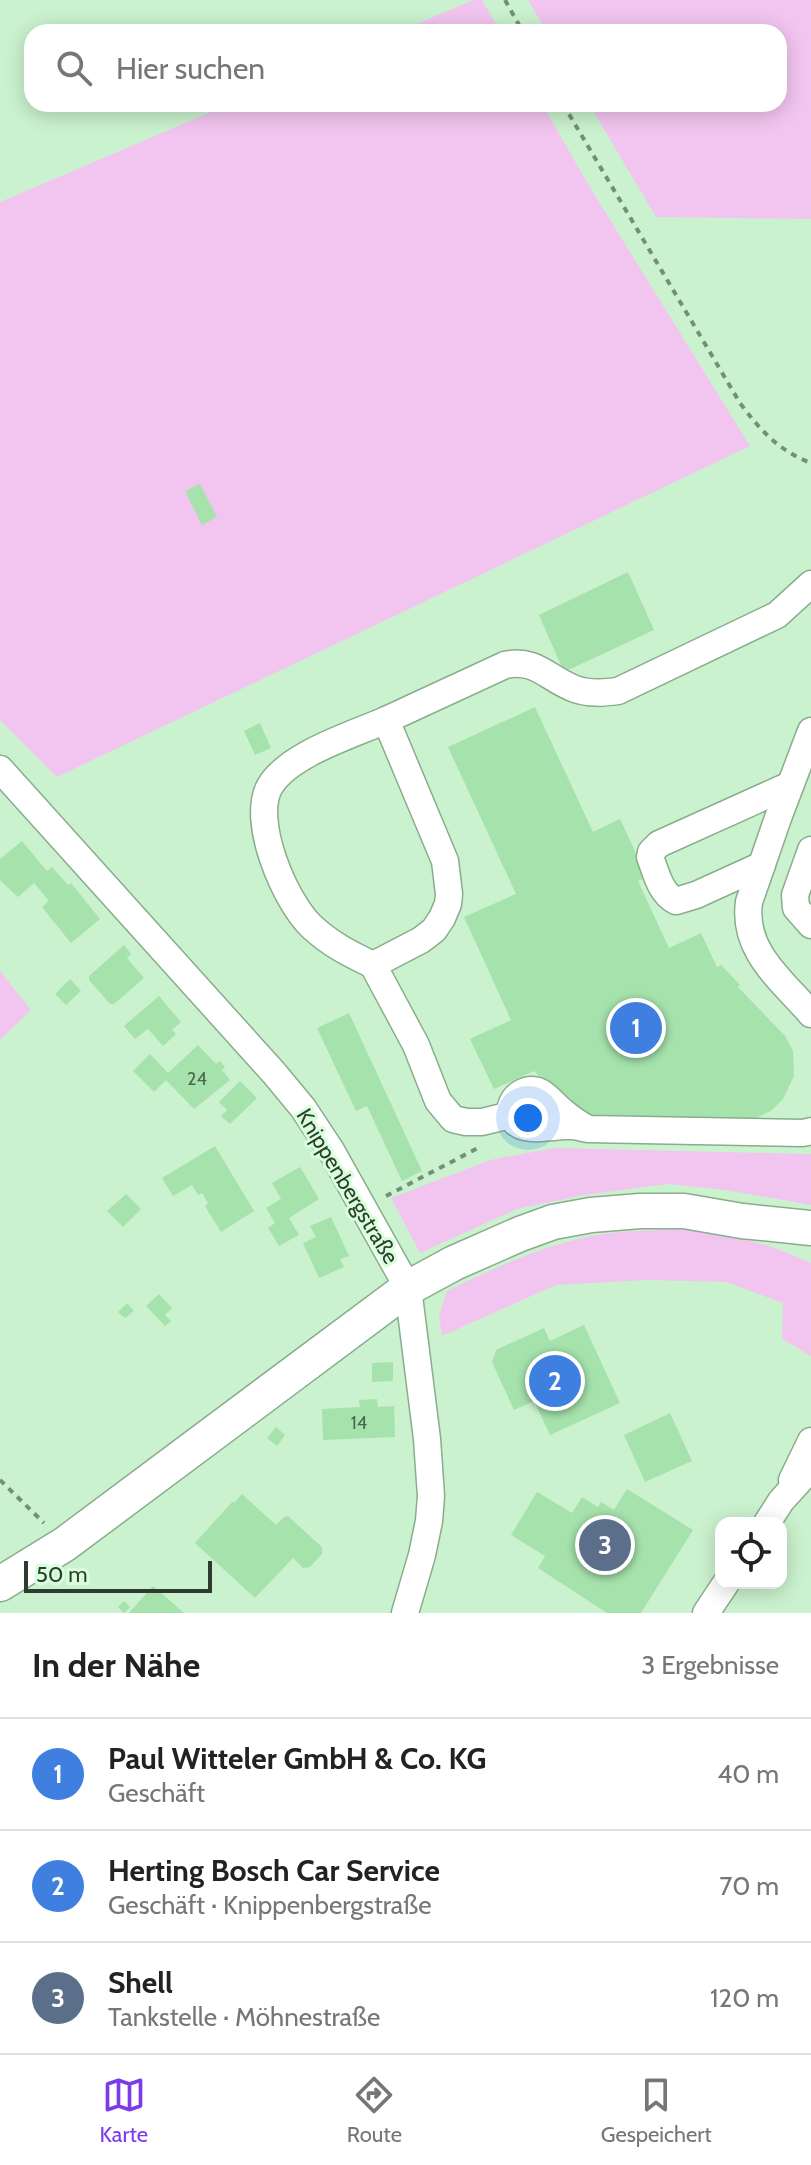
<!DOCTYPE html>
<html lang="de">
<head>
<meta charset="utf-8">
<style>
  body { margin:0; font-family:Cabin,sans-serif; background:#f6f6f6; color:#222 }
  .controls { position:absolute; right:24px; bottom:24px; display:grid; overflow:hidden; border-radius:16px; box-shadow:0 4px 20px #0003 }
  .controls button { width:72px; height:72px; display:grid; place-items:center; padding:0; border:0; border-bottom:2px solid #e0e0e0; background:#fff; color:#222; font:40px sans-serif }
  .scale { position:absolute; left:24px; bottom:20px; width:188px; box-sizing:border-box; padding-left:8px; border:4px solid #2d3c2e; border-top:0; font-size:22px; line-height:28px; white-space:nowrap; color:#2d3c2e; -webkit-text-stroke:6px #d8ffdb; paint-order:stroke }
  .you { position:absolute; left:528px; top:1118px; width:28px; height:28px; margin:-20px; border:6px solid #fff; border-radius:50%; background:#1a73e8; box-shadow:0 0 0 12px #1a73e833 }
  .badge { display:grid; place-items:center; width:52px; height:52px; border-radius:50%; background:#7c3aed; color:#fff; font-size:26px; font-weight:700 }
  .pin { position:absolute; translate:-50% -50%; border:4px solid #fff; box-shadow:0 2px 8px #0006 }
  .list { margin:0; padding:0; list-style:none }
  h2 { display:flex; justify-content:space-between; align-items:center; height:104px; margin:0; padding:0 32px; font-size:34px }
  h2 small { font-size:26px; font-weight:400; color:#767676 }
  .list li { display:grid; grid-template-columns:52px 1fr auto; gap:24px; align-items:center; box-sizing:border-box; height:112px; padding:0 32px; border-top:2px solid #e0e0e0 }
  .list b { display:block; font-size:30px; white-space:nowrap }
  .list p { margin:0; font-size:26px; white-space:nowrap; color:#767676 }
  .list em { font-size:26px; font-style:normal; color:#767676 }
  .icon { flex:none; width:44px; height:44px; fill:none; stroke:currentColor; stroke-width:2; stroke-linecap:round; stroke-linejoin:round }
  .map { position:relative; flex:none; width:811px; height:1613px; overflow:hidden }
  .search { position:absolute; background:#fff; box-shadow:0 4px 20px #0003; left:24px; right:24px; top:24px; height:88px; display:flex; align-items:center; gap:20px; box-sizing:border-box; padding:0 28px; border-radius:24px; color:#767676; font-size:30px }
  .sheet { height:440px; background:#fff }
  nav { display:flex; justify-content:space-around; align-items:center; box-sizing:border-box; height:112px; border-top:2px solid #e0e0e0; background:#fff; font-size:22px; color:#767676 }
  nav a { display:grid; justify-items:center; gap:4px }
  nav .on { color:#7c3aed }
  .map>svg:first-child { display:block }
  .green { fill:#f2c5f0 }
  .building { fill:#a6e2ac }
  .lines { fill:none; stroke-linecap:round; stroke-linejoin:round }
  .minor-casing { stroke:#89ad8c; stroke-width:29 }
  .major-casing { stroke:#89ad8c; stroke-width:37 }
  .path { stroke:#758f77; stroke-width:4; stroke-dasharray:6 6; stroke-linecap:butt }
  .minor { stroke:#fff; stroke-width:26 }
  .major { stroke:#fff; stroke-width:34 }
  .labels { text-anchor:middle; stroke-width:6; stroke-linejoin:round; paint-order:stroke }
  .number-label { font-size:18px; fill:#4b664e }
  .street-label { font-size:22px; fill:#2d3c2e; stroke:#d8ffdb }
</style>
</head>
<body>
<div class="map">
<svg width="811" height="1613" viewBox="0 0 811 1613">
  <rect width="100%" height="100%" fill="#cbf2ce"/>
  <!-- green -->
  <g class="green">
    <polygon points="473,0 482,0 501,32 398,32"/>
    <polygon points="528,0 811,0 811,219 656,217 589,104 779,104 779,32 547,32"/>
    <polygon points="230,104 542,104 591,189 750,446 57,777 0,720 0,202"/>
    <polygon points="0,971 31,1010 0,1040"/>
    <polygon points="555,1148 811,1154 811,1205 726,1190 668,1184 584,1195 517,1209 420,1253 391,1198 490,1160"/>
    <path d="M678,1229C728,1234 764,1241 811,1263V1356L782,1339L783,1303L726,1282L648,1280L556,1285L442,1336L439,1316L447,1291C499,1266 540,1246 597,1235C623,1230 651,1231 678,1229Z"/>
  </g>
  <!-- building -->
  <g class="building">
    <polygon points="200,484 217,517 202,525 185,491"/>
    <polygon points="628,572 654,630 564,672 539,615"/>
    <polygon points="535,707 593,832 620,819 647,877 638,881 669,948 701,933 717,967 721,965 740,985 738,987 785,1036 793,1051 794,1076 783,1099 771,1111 756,1118 747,1119 596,1116 587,1114 565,1103 534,1071 494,1089 470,1039 511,1020 464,917 516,894 448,747"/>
    <polygon points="260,723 271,748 255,755 244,731"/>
    <polygon points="22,841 47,871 52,867 68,885 71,883 100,919 71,943 42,907 49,901 34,883 18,897 0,880 0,859"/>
    <polygon points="124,945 131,954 127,958 144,978 114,1004 110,1004 89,980 89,976"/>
    <polygon points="70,979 81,991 66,1005 55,994"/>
    <polygon points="159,996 181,1022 172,1030 176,1034 163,1046 148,1029 135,1039 124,1026"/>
    <polygon points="349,1013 422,1171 402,1181 367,1106 356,1111 317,1028"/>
    <polygon points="198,1045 216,1064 220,1061 225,1067 222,1070 230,1080 194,1109 166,1080 154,1092 133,1071 150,1054 168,1073"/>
    <polygon points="240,1081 257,1098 230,1124 221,1116 227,1110 219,1102"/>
    <polygon points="215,1146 254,1211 221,1232 205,1206 208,1203 202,1193 198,1195 192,1185 173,1196 162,1178"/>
    <polygon points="300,1167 319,1199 289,1218 299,1235 279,1246 268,1228 275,1223 266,1208 281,1199 272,1183"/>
    <polygon points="126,1194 141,1209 123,1227 107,1211"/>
    <polygon points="331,1217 349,1256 340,1259 344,1267 319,1278 303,1243 316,1237 310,1226"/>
    <polygon points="159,1294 172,1308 165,1315 171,1321 165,1326 146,1306"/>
    <polygon points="127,1303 134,1311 125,1318 118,1312"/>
    <polygon points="584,1325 620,1403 550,1435 534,1401 514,1410 492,1362 496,1350 544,1328 550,1341"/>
    <polygon points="393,1362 393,1381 372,1382 372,1363"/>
    <polygon points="377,1399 378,1407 394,1406 395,1437 323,1440 322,1409 360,1407 359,1400"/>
    <polygon points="670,1413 692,1461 645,1482 624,1435"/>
    <polygon points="276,1427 285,1435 277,1446 267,1438"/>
    <polygon points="627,1489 693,1530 641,1613 607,1613 538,1568 545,1556 511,1535 537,1492 572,1513 582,1497 598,1507 601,1502 614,1510"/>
    <polygon points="242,1494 276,1525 284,1517 288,1516 322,1547 322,1554 310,1567 303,1568 293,1558 255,1598 195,1543 233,1501 234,1503"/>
    <polygon points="153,1586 184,1613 129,1613"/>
    <polygon points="124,1601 130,1607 124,1613 118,1607"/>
  </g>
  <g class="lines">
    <defs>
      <g id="minor">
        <path d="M811,731L778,818L749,902C742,951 782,980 811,1014"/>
        <polyline points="0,769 274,1073 303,1108 332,1152 408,1288 427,1439 431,1496 429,1521 422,1555 405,1613"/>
        <polyline points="811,850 795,895 796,908 811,925"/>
        <path d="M762,865L696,895L676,901C660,893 656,872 650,857L651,852L659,844L790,785"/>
        <path d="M373,965C350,954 330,944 311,926C285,901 250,820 270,786C289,754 352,735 386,720"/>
        <path d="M510,1115L482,1122H466L453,1119L438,1101L416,1045L373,965L421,940L434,930L442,918L448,904L449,894L445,861L386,720L505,665C536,658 548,679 575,689C589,694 603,693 618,691L777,615L811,584"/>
        <path d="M588,1129C579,1124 570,1118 562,1111C554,1105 547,1094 538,1091C515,1084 496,1119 525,1127C540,1131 555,1125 570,1126C576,1126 582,1128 588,1129L803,1133L811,1131"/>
        <polyline points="792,1480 811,1441"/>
        <polyline points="767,1523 781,1501 811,1468"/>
        <polyline points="706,1613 726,1583"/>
      </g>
      <polyline id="major" points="0,1584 65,1544 408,1288 454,1263 520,1234 553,1222 591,1215 640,1211 684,1211 742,1221 811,1228"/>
    </defs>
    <!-- minor casing -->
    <use href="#minor" class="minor-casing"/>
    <!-- major casing -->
    <use href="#major" class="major-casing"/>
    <!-- path -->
    <g class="path">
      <polyline points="505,0 523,32"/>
      <path d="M563,104L740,403C760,430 779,451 811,463"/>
      <polyline points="386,1196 478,1148"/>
      <polyline points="0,1480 44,1523"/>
    </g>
    <!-- minor -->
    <use href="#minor" class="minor"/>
    <!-- major -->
    <use href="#major" class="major"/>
  </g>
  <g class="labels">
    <!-- number labels -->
    <g class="number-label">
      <text x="197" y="1085">24</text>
      <text x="359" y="1429">14</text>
    </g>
    <!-- street labels -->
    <g class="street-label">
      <text transform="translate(348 1186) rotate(59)" y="8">Knippenbergstraße</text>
    </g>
  </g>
</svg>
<div class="controls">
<button><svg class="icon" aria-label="locate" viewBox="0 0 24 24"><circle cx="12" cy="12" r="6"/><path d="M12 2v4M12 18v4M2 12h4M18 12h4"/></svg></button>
</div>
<div class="scale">50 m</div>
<div class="you"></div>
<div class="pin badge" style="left:636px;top:1028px;background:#3f7fe0">1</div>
<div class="pin badge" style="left:555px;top:1381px;background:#3f7fe0">2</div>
<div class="pin badge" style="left:605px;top:1545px;background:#5c6f8a">3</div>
<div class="search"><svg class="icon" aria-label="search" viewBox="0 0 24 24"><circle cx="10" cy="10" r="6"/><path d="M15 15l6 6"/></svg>Hier suchen</div>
</div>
<section class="sheet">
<h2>In der Nähe<small>3 Ergebnisse</small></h2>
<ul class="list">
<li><span class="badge" style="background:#3f7fe0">1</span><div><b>Paul Witteler GmbH &amp; Co. KG</b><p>Geschäft</p></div><em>40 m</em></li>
<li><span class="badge" style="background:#3f7fe0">2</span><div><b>Herting Bosch Car Service</b><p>Geschäft · Knippenbergstraße</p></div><em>70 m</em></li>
<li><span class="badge" style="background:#5c6f8a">3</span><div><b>Shell</b><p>Tankstelle · Möhnestraße</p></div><em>120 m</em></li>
</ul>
</section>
<nav>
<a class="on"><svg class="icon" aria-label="map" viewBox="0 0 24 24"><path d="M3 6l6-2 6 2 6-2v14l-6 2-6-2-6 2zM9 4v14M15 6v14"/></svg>Karte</a>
<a><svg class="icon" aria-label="directions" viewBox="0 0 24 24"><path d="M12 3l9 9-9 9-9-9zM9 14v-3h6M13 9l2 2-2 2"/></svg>Route</a>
<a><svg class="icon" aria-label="saved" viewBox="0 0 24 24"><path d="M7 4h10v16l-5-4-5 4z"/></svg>Gespeichert</a>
</nav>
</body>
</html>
